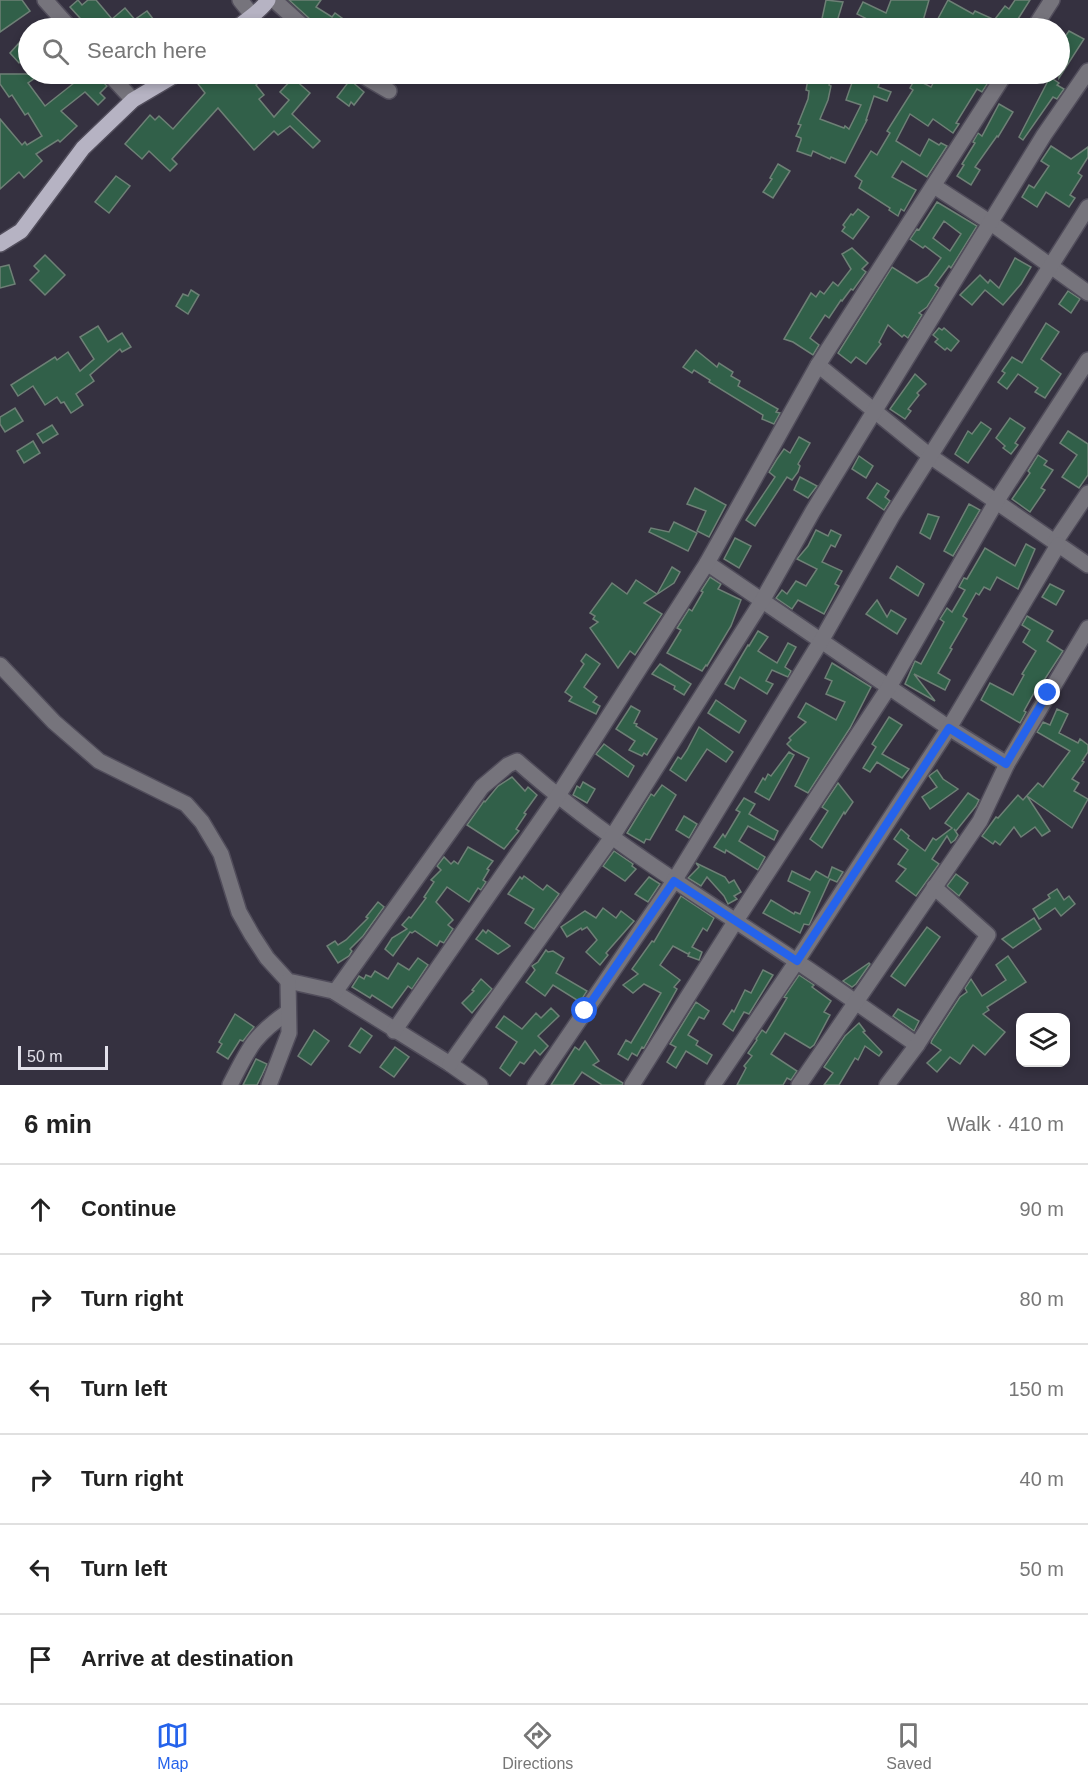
<!DOCTYPE html>
<html lang="en">
<head>
<meta charset="utf-8">
<style>
  body { margin:0; font-family:Arial,sans-serif; background:#f2f2f2; color:#222 }
  .controls { position:absolute; right:18px; bottom:18px; display:grid; overflow:hidden; border-radius:12px; box-shadow:0 3px 9px #0003 }
  .controls button { width:54px; height:54px; display:grid; place-items:center; padding:0; border:0; border-bottom:2px solid #e0e0e0; background:#fff; color:#222; font:30px sans-serif }
  .scale { position:absolute; left:18px; bottom:15px; width:90px; box-sizing:border-box; padding-left:6px; border:3px solid #e3e1eb; border-top:0; font-size:16px; line-height:21px; white-space:nowrap; color:#e3e1eb; -webkit-text-stroke:4px #353140; paint-order:stroke }
  .stop { position:absolute; width:18px; height:18px; margin:-14px; border:4px solid #2563eb; border-radius:50%; background:#fff }
  .stop.end { background:#2563eb; border-color:#fff; box-shadow:0 2px 6px #0008 }
  .list { margin:0; padding:0; list-style:none }
  h2 { display:flex; justify-content:space-between; align-items:center; height:78px; margin:0; padding:0 24px; font-size:26px }
  h2 small { font-size:20px; font-weight:400; color:#767676 }
  .list li { display:grid; grid-template-columns:39px 1fr auto; gap:18px; align-items:center; box-sizing:border-box; height:90px; padding:0 24px; border-top:2px solid #e0e0e0 }
  .list b { display:block; font-size:22px; white-space:nowrap }
  .list em { font-size:20px; font-style:normal; color:#767676 }
  .icon { flex:none; width:33px; height:33px; fill:none; stroke:currentColor; stroke-width:2; stroke-linecap:round; stroke-linejoin:round }
  .map { position:relative; flex:none; width:1088px; height:1085px; overflow:hidden }
  .search { position:absolute; background:#fff; box-shadow:0 3px 9px #0003; left:18px; right:18px; top:18px; height:66px; display:flex; align-items:center; gap:15px; box-sizing:border-box; padding:0 21px; border-radius:33px; color:#767676; font-size:22px }
  .sheet { height:618px; background:#fff }
  nav { display:flex; justify-content:space-around; align-items:center; box-sizing:border-box; height:84px; border-top:2px solid #e0e0e0; background:#fff; font-size:16px; color:#767676 }
  nav a { display:grid; justify-items:center; gap:3px }
  nav .on { color:#2563eb }
  .map>svg:first-child { display:block }
  .building { fill:#316049; stroke:#6e8076; stroke-width:1.5; fill-rule:evenodd }
  .lines { fill:none; stroke-linecap:round; stroke-linejoin:round }
  .minor-casing { stroke:#514d5b; stroke-width:18 }
  .major-casing { stroke:#514d5b; stroke-width:18 }
  .minor { stroke:#76747c; stroke-width:15 }
  .major { stroke:#b6b3c3; stroke-width:15 }
  .route { stroke:#2563eb; stroke-width:8 }
</style>
</head>
<body>
<div class="map">
<svg width="1088" height="1085" viewBox="0 0 1088 1085">
  <rect width="100%" height="100%" fill="#353140"/>
  <!-- building -->
  <g class="building">
    <polygon points="0,0 22,0 30,11 0,32"/>
    <polygon points="78,0 82,5 88,0 96,0 112,19 125,8 142,28 89,28 70,7"/>
    <polygon points="289,0 321,0 316,7 332,17 335,13 346,21 341,28 315,28 312,21"/>
    <polygon points="826,0 843,2 835,28 820,28"/>
    <polygon points="891,0 929,0 921,28 881,28 876,26 877,24 857,14 863,2 886,13"/>
    <polygon points="948,0 973,14 975,11 993,19 988,28 933,28"/>
    <polygon points="1015,0 1030,0 1018,19 1019,20 1015,28 1013,28 995,19 1005,6 1009,9"/>
    <polygon points="147,11 160,28 145,28 137,18"/>
    <polygon points="1069,31 1084,39 1059,78 1059,45"/>
    <polygon points="28,33 28,53 19,63 10,53"/>
    <polygon points="0,74 41,74 28,83 45,106 74,83 70,78 75,74 100,74 101,80 107,86 100,93 105,98 98,105 85,92 61,111 77,126 60,142 58,140 36,154 42,161 24,178 19,172 0,189 0,119 22,145 25,142 27,145 42,136 28,113 25,115 12,95 9,97 0,84"/>
    <polygon points="204,74 217,74 221,79 229,74 240,74 245,81 253,74 267,74 256,85 264,95 259,99 274,117 289,100 280,92 293,78 310,93 292,114 320,141 313,148 290,126 278,135 274,131 254,150 218,108 172,159 177,164 170,171 149,151 142,159 125,144 150,115 155,120 159,116 173,129 205,93 195,80"/>
    <polygon points="814,74 832,74 829,85 831,86 828,100 820,119 844,128 845,126 849,129 861,105 846,100 855,74 883,74 878,87 891,92 887,101 874,96 866,120 867,120 845,163 831,157 830,159 813,151 811,156 797,151 801,140 801,138 796,136 801,125 798,124 808,99 809,91 806,90 808,79 813,81"/>
    <polygon points="938,74 986,74 983,78 989,81 982,92 977,89 956,123 959,124 953,133 933,119 928,126 910,114 896,141 920,156 929,139 939,145 941,143 947,146 927,177 902,161 892,177 916,190 904,211 901,209 898,216 889,210 890,208 859,188 862,181 855,176 871,151 877,155 890,133 887,131 913,90 910,88 915,79 931,87"/>
    <polygon points="1050,77 1059,83 1057,85 1064,89 1057,99 1053,97 1023,140 1019,137"/>
    <polygon points="350,80 364,92 354,105 351,102 349,106 337,97"/>
    <polygon points="999,104 1013,112 998,137 997,136 975,167 980,170 971,185 957,176 964,165 962,164 975,143 973,142 978,133 982,136"/>
    <polygon points="1051,146 1071,159 1088,147 1088,157 1078,173 1082,176 1070,195 1075,198 1069,207 1046,192 1037,207 1022,197 1029,185 1034,188 1049,166 1041,161"/>
    <polygon points="778,164 790,171 773,198 763,192 772,179 770,178"/>
    <polygon points="116,176 130,186 109,213 95,202"/>
    <path d="M937,202L977,226L951,268L949,266L935,285L939,288L927,307L919,313L922,315L908,338L904,335L902,337L888,325L879,342L881,344L866,364L856,357L851,363L838,353L892,267L917,283L928,276L941,258L925,246L923,248L910,239L917,229L919,230ZM944,221L961,234L950,251L933,238Z"/>
    <polygon points="858,209 869,217 853,239 842,231 845,227 843,225 851,214 853,215"/>
    <polygon points="852,248 868,263 862,269 866,272 853,290 851,289 842,301 841,300 829,318 825,315 810,338 819,345 813,355 793,342 784,339 811,293 816,297 820,291 824,294 833,282 838,286 851,269 842,254"/>
    <polygon points="45,255 65,275 45,295 30,280 39,271 34,266"/>
    <polygon points="1015,258 1031,267 1021,284 1003,305 985,290 972,305 960,295 980,275 988,283 990,280 999,288"/>
    <polygon points="9,265 15,284 0,288 0,267"/>
    <polygon points="191,290 199,295 188,314 176,306 183,294 188,296"/>
    <polygon points="1068,291 1080,299 1071,313 1059,304"/>
    <polygon points="1046,323 1059,332 1041,359 1061,374 1045,398 1035,392 1038,388 1018,374 1007,389 998,382 1005,373 1002,371 1012,357 1022,363"/>
    <polygon points="98,326 108,342 122,333 131,347 122,352 120,349 90,375 94,381 76,394 83,405 71,413 64,402 61,403 57,397 45,405 33,386 18,396 11,385 55,357 57,360 68,352 80,371 94,359 80,337"/>
    <polygon points="939,328 942,330 944,328 959,341 951,351 947,348 945,350 935,342 938,339 933,335"/>
    <polygon points="696,350 717,367 719,363 733,372 731,376 740,381 738,386 778,409 776,412 780,413 774,424 762,419 763,415 709,382 710,380 694,370 692,373 683,367"/>
    <polygon points="915,374 926,384 917,393 919,395 908,409 911,411 905,419 890,409"/>
    <polygon points="15,408 23,421 5,432 0,424 0,417"/>
    <polygon points="1010,418 1025,428 1015,443 1018,445 1011,454 1003,448 1005,446 996,438"/>
    <polygon points="981,422 991,429 968,463 955,454 968,431 972,434"/>
    <polygon points="52,425 58,434 43,443 37,434"/>
    <polygon points="1068,431 1088,444 1088,475 1079,488 1062,477 1077,455 1060,443"/>
    <polygon points="799,437 810,443 798,464 800,466 798,472 792,480 787,477 755,526 746,520 775,477 769,472 777,459 784,449 790,453"/>
    <polygon points="33,441 40,453 24,463 17,451"/>
    <polygon points="1038,455 1047,461 1044,465 1053,470 1041,488 1045,490 1030,512 1012,499 1030,473 1028,471"/>
    <polygon points="859,456 873,466 866,478 852,469"/>
    <polygon points="800,477 817,486 808,498 794,490"/>
    <polygon points="877,483 889,491 885,497 890,501 884,510 867,498"/>
    <polygon points="695,488 726,505 709,537 697,531 706,511 687,504"/>
    <polygon points="969,504 980,510 953,556 944,551"/>
    <polygon points="928,514 939,517 930,539 920,533"/>
    <polygon points="674,522 697,533 688,551 649,532 651,528 669,532"/>
    <polygon points="816,530 828,536 831,530 841,535 835,547 831,545 822,562 842,571 835,584 839,586 824,614 798,600 792,609 776,598 782,590 787,594 796,581 806,586 817,569 797,559 808,546"/>
    <polygon points="735,538 751,546 739,568 724,559"/>
    <polygon points="1026,544 1035,549 1018,589 997,577 990,590 984,587 979,595 976,593 963,616 967,619 950,648 952,649 938,673 950,680 945,690 914,674 935,701 905,684 915,661 921,664 944,622 940,619 947,608 952,612 965,590 959,587 964,578 967,579 985,548 1015,566"/>
    <polygon points="897,566 924,584 918,596 890,578"/>
    <polygon points="672,567 680,572 674,583 644,603 662,614 635,655 630,651 618,668 590,628 598,622 593,619 595,616 590,613 612,583 627,594 636,580 657,594"/>
    <polygon points="710,577 721,584 718,589 741,600 731,626 707,666 706,665 702,671 667,653 681,630 677,628 689,609 692,611 703,592 701,591"/>
    <polygon points="1050,584 1064,591 1056,605 1042,597"/>
    <polygon points="877,600 887,617 891,610 906,619 897,634 866,614"/>
    <polygon points="1027,616 1053,631 1047,641 1063,651 1041,685 1039,684 1024,711 1026,712 1020,723 981,700 990,683 1013,695 1024,675 1022,674 1036,651 1023,642 1030,630 1022,625"/>
    <polygon points="758,631 768,637 758,651 777,663 788,643 796,647 785,667 791,671 788,677 772,670 766,681 773,684 767,694 740,677 734,689 725,684 748,645 749,646"/>
    <polygon points="586,654 600,664 584,687 597,697 593,702 600,706 596,714 569,701 572,697 565,692 584,664 581,661"/>
    <polygon points="832,663 871,687 850,728 808,793 795,786 809,758 793,750 787,744 791,740 789,738 806,722 798,717 806,703 836,720 845,702 826,694 832,681 825,678"/>
    <polygon points="660,664 691,684 684,695 674,689 675,686 652,674"/>
    <polygon points="716,700 746,721 739,733 708,713"/>
    <polygon points="631,706 640,711 634,723 637,724 636,726 657,739 647,755 644,753 642,756 629,750 635,741 616,729"/>
    <polygon points="1057,709 1068,714 1059,733 1078,743 1080,739 1088,745 1088,752 1082,761 1084,762 1072,779 1079,783 1074,791 1088,799 1072,828 1027,796 1050,831 1042,836 1035,827 1021,837 1014,827 1000,845 995,841 993,844 982,836 996,817 998,818 1018,795 1023,800 1038,783 1043,787 1070,751 1037,732 1043,722 1050,725"/>
    <polygon points="889,717 902,725 882,754 909,769 902,778 877,762 870,772 863,768 876,747 872,744"/>
    <polygon points="699,727 733,752 726,762 707,749 686,781 670,770 678,757 681,759 687,750"/>
    <polygon points="604,744 634,766 628,777 596,754"/>
    <polygon points="789,752 794,755 769,800 755,792 763,778 765,780 768,774 771,776"/>
    <polygon points="937,770 943,779 958,789 930,809 922,797 937,787 929,776"/>
    <polygon points="512,777 525,791 528,787 537,795 524,813 526,814 516,829 519,831 504,849 467,825 484,801 485,802 498,786"/>
    <polygon points="583,782 595,789 587,803 573,795 577,786 580,788"/>
    <polygon points="838,783 853,802 845,814 844,812 822,848 810,839 828,811 822,807"/>
    <polygon points="662,785 676,795 650,840 646,839 644,843 627,833 651,794 654,796"/>
    <polygon points="968,793 979,800 976,806 956,831 954,829 958,835 955,840 951,843 947,836 932,859 939,864 916,896 896,881 906,869 898,864 908,850 894,839 901,829 909,836 908,838 925,851 933,838 936,840 952,828 945,823"/>
    <polygon points="744,798 755,804 749,814 778,831 774,840 748,826 739,841 765,857 758,870 726,850 725,853 714,847 723,834 725,837 740,812 736,810"/>
    <polygon points="684,816 697,824 689,838 676,830"/>
    <polygon points="468,847 493,861 487,869 489,870 483,880 486,882 481,890 478,888 469,902 447,887 436,902 453,920 448,925 453,929 444,943 440,941 437,946 415,931 412,933 410,932 393,956 385,949 392,938 407,929 402,925 409,917 411,918 426,898 424,897 434,882 431,880 441,870 437,866 444,857 451,864 454,861 458,864"/>
    <polygon points="614,851 633,864 632,866 636,869 625,881 603,866"/>
    <polygon points="696,863 725,877 729,883 734,880 741,892 734,896 737,899 728,904 724,896 707,877 701,886 688,878 699,867"/>
    <polygon points="832,867 843,872 837,882 830,879 810,923 809,925 804,924 800,933 763,913 771,900 794,914 795,912 800,914 810,892 788,881 792,871 810,880 816,871 828,878"/>
    <polygon points="956,874 968,883 959,896 947,886"/>
    <polygon points="524,876 543,890 547,885 559,894 534,929 525,923 534,909 508,894 520,877 522,879"/>
    <polygon points="649,877 660,884 648,902 635,894"/>
    <polygon points="1057,889 1064,900 1069,896 1075,904 1061,916 1055,908 1039,919 1033,909 1050,898 1048,895"/>
    <polygon points="681,896 714,918 707,931 703,928 692,947 702,952 699,960 688,956 690,952 688,954 673,946 660,965 680,980 674,987 677,989 644,1048 642,1047 637,1056 632,1053 628,1060 618,1054 626,1040 631,1043 661,993 644,984 633,993 623,985 638,974 632,969 652,941 654,942"/>
    <polygon points="378,902 384,907 363,936 350,949 352,951 349,956 338,963 327,946 335,941 338,945 346,940 368,918 366,917"/>
    <polygon points="603,908 616,918 621,911 634,921 606,953 608,955 600,965 586,952 597,940 587,927 582,930 581,928 567,937 561,927 585,911 596,918"/>
    <polygon points="1034,918 1041,929 1013,948 1002,939"/>
    <polygon points="927,927 940,937 905,986 891,976"/>
    <polygon points="483,930 486,933 488,930 510,946 498,954 476,939"/>
    <polygon points="546,950 548,952 553,951 564,958 556,973 587,991 580,1002 553,985 545,996 526,982 535,970 532,966 538,962"/>
    <polygon points="1008,956 1026,982 987,1007 989,1010 983,1014 1005,1032 985,1055 973,1045 960,1064 950,1057 937,1072 927,1063 941,1050 931,1043 932,1040 960,997 967,992 965,988 971,979 982,996 1006,980 996,965"/>
    <polygon points="418,958 428,965 412,989 408,986 392,1008 372,995 370,998 352,987 359,976 364,979 366,975 371,977 375,971 388,979 398,963 409,970"/>
    <polygon points="869,963 870,964 856,984 852,987 843,981"/>
    <polygon points="763,970 773,975 749,1014 744,1012 733,1031 723,1024 732,1010 734,1012 745,990 751,993"/>
    <polygon points="799,975 814,985 812,987 831,1001 824,1012 830,1015 814,1045 810,1048 785,1033 771,1054 797,1071 791,1080 787,1078 783,1085 737,1085 746,1068 744,1066 752,1056 748,1053 757,1040 756,1039 762,1030 766,1033 787,998 784,997"/>
    <polygon points="481,979 492,989 472,1013 462,1003 474,991 472,990"/>
    <polygon points="696,1002 709,1011 704,1019 699,1017 688,1035 698,1041 696,1045 712,1055 707,1064 686,1051 676,1068 667,1062 676,1047 670,1044"/>
    <polygon points="551,1008 559,1016 538,1036 548,1046 540,1055 535,1050 524,1064 520,1062 510,1076 500,1068 517,1042 496,1027 504,1016 522,1029 536,1013 541,1018"/>
    <polygon points="898,1009 919,1021 914,1031 893,1016"/>
    <polygon points="235,1014 254,1027 243,1041 240,1040 228,1059 217,1052 222,1044 219,1042"/>
    <polygon points="859,1023 865,1031 863,1032 882,1052 879,1056 865,1046 858,1060 855,1058 839,1085 824,1085 833,1073 824,1067 845,1036"/>
    <polygon points="361,1028 372,1036 360,1053 349,1046"/>
    <polygon points="314,1030 329,1041 311,1065 298,1056"/>
    <polygon points="585,1041 599,1061 593,1065 623,1083 622,1085 602,1085 582,1072 573,1085 551,1085 575,1047 579,1050"/>
    <polygon points="395,1047 409,1057 394,1077 380,1067"/>
    <polygon points="256,1059 267,1064 262,1075 257,1085 243,1085"/>
  </g>
  <g class="lines">
    <defs>
      <g id="minor">
        <polyline points="45,0 70,28"/>
        <polyline points="240,0 252,15"/>
        <polyline points="274,0 305,28"/>
        <polyline points="1034,28 1052,0"/>
        <polyline points="109,74 133,100"/>
        <polyline points="360,74 389,91"/>
        <polyline points="934,186 991,223 1088,293"/>
        <polyline points="818,365 930,456 1088,565"/>
        <polyline points="1055,542 1088,493"/>
        <polyline points="707,563 949,728 1007,764"/>
        <polyline points="0,665 54,722 99,761 186,804 202,822 221,854 239,912 252,935 267,958 288,981 333,991 450,1064 480,1085"/>
        <path d="M335,992L482,787L508,765L517,761C603,838 701,897 796,961C837,988 876,1017 917,1045"/>
        <polyline points="394,1031 557,797 707,563 818,365 1005,74"/>
        <polyline points="450,1064 612,837 762,601 813,511 1044,135 1088,71"/>
        <path d="M230,1085C249,1048 253,1036 288,1012"/>
        <polyline points="269,1085 289,1033 288,981"/>
        <polyline points="535,1085 674,881 821,641 892,516 1088,207"/>
        <polyline points="632,1085 735,922 889,687 996,502 1088,360"/>
        <polyline points="713,1085 797,961 949,728 1058,545"/>
        <polyline points="799,1085 980,821 1007,764 1088,628"/>
        <polyline points="887,1085 917,1045 988,935 934,887"/>
      </g>
      <g id="major">
        <path d="M237,28C247,19 260,12 268,0"/>
        <polyline points="0,244 21,231 83,148 133,100 177,74"/>
      </g>
    </defs>
    <!-- minor casing -->
    <use href="#minor" class="minor-casing"/>
    <!-- major casing -->
    <use href="#major" class="major-casing"/>
    <!-- minor -->
    <use href="#minor" class="minor"/>
    <!-- major -->
    <use href="#major" class="major"/>
  </g>
  <g class="lines">
    <!-- route -->
    <polyline class="route" points="585,1011 674,881 797,961 949,728 1006,764 1048,693"/>
  </g>
</svg>
<div class="controls">
<button><svg class="icon" aria-label="layers" viewBox="0 0 24 24"><path d="M12 4l9 5-9 5-9-5zM3 14l9 5 9-5"/></svg></button>
</div>
<div class="scale">50 m</div>
<div class="stop" style="left:585px;top:1011px"></div>
<div class="stop end" style="left:1048px;top:693px"></div>
<div class="search"><svg class="icon" aria-label="search" viewBox="0 0 24 24"><circle cx="10" cy="10" r="6"/><path d="M15 15l6 6"/></svg>Search here</div>
</div>
<section class="sheet">
<h2>6 min<small>Walk · 410 m</small></h2>
<ul class="list">
<li><svg class="icon" aria-label="ahead" viewBox="0 0 24 24"><path d="M12 20V5M6 11l6-6 6 6"/></svg><div><b>Continue</b></div><em>90 m</em></li>
<li><svg class="icon" aria-label="right" viewBox="0 0 24 24"><path d="M7 20v-9h11M14 6l5 5-5 5"/></svg><div><b>Turn right</b></div><em>80 m</em></li>
<li><svg class="icon" aria-label="left" viewBox="0 0 24 24"><path d="M17 20v-9H6M10 6l-5 5 5 5"/></svg><div><b>Turn left</b></div><em>150 m</em></li>
<li><svg class="icon" aria-label="right" viewBox="0 0 24 24"><path d="M7 20v-9h11M14 6l5 5-5 5"/></svg><div><b>Turn right</b></div><em>40 m</em></li>
<li><svg class="icon" aria-label="left" viewBox="0 0 24 24"><path d="M17 20v-9H6M10 6l-5 5 5 5"/></svg><div><b>Turn left</b></div><em>50 m</em></li>
<li><svg class="icon" aria-label="arrive" viewBox="0 0 24 24"><path d="M6 21V4h12l-3 4 3 4H6"/></svg><div><b>Arrive at destination</b></div></li>
</ul>
</section>
<nav>
<a class="on"><svg class="icon" aria-label="map" viewBox="0 0 24 24"><path d="M3 6l6-2 6 2 6-2v14l-6 2-6-2-6 2zM9 4v14M15 6v14"/></svg>Map</a>
<a><svg class="icon" aria-label="directions" viewBox="0 0 24 24"><path d="M12 3l9 9-9 9-9-9zM9 14v-3h6M13 9l2 2-2 2"/></svg>Directions</a>
<a><svg class="icon" aria-label="saved" viewBox="0 0 24 24"><path d="M7 4h10v16l-5-4-5 4z"/></svg>Saved</a>
</nav>
</body>
</html>
